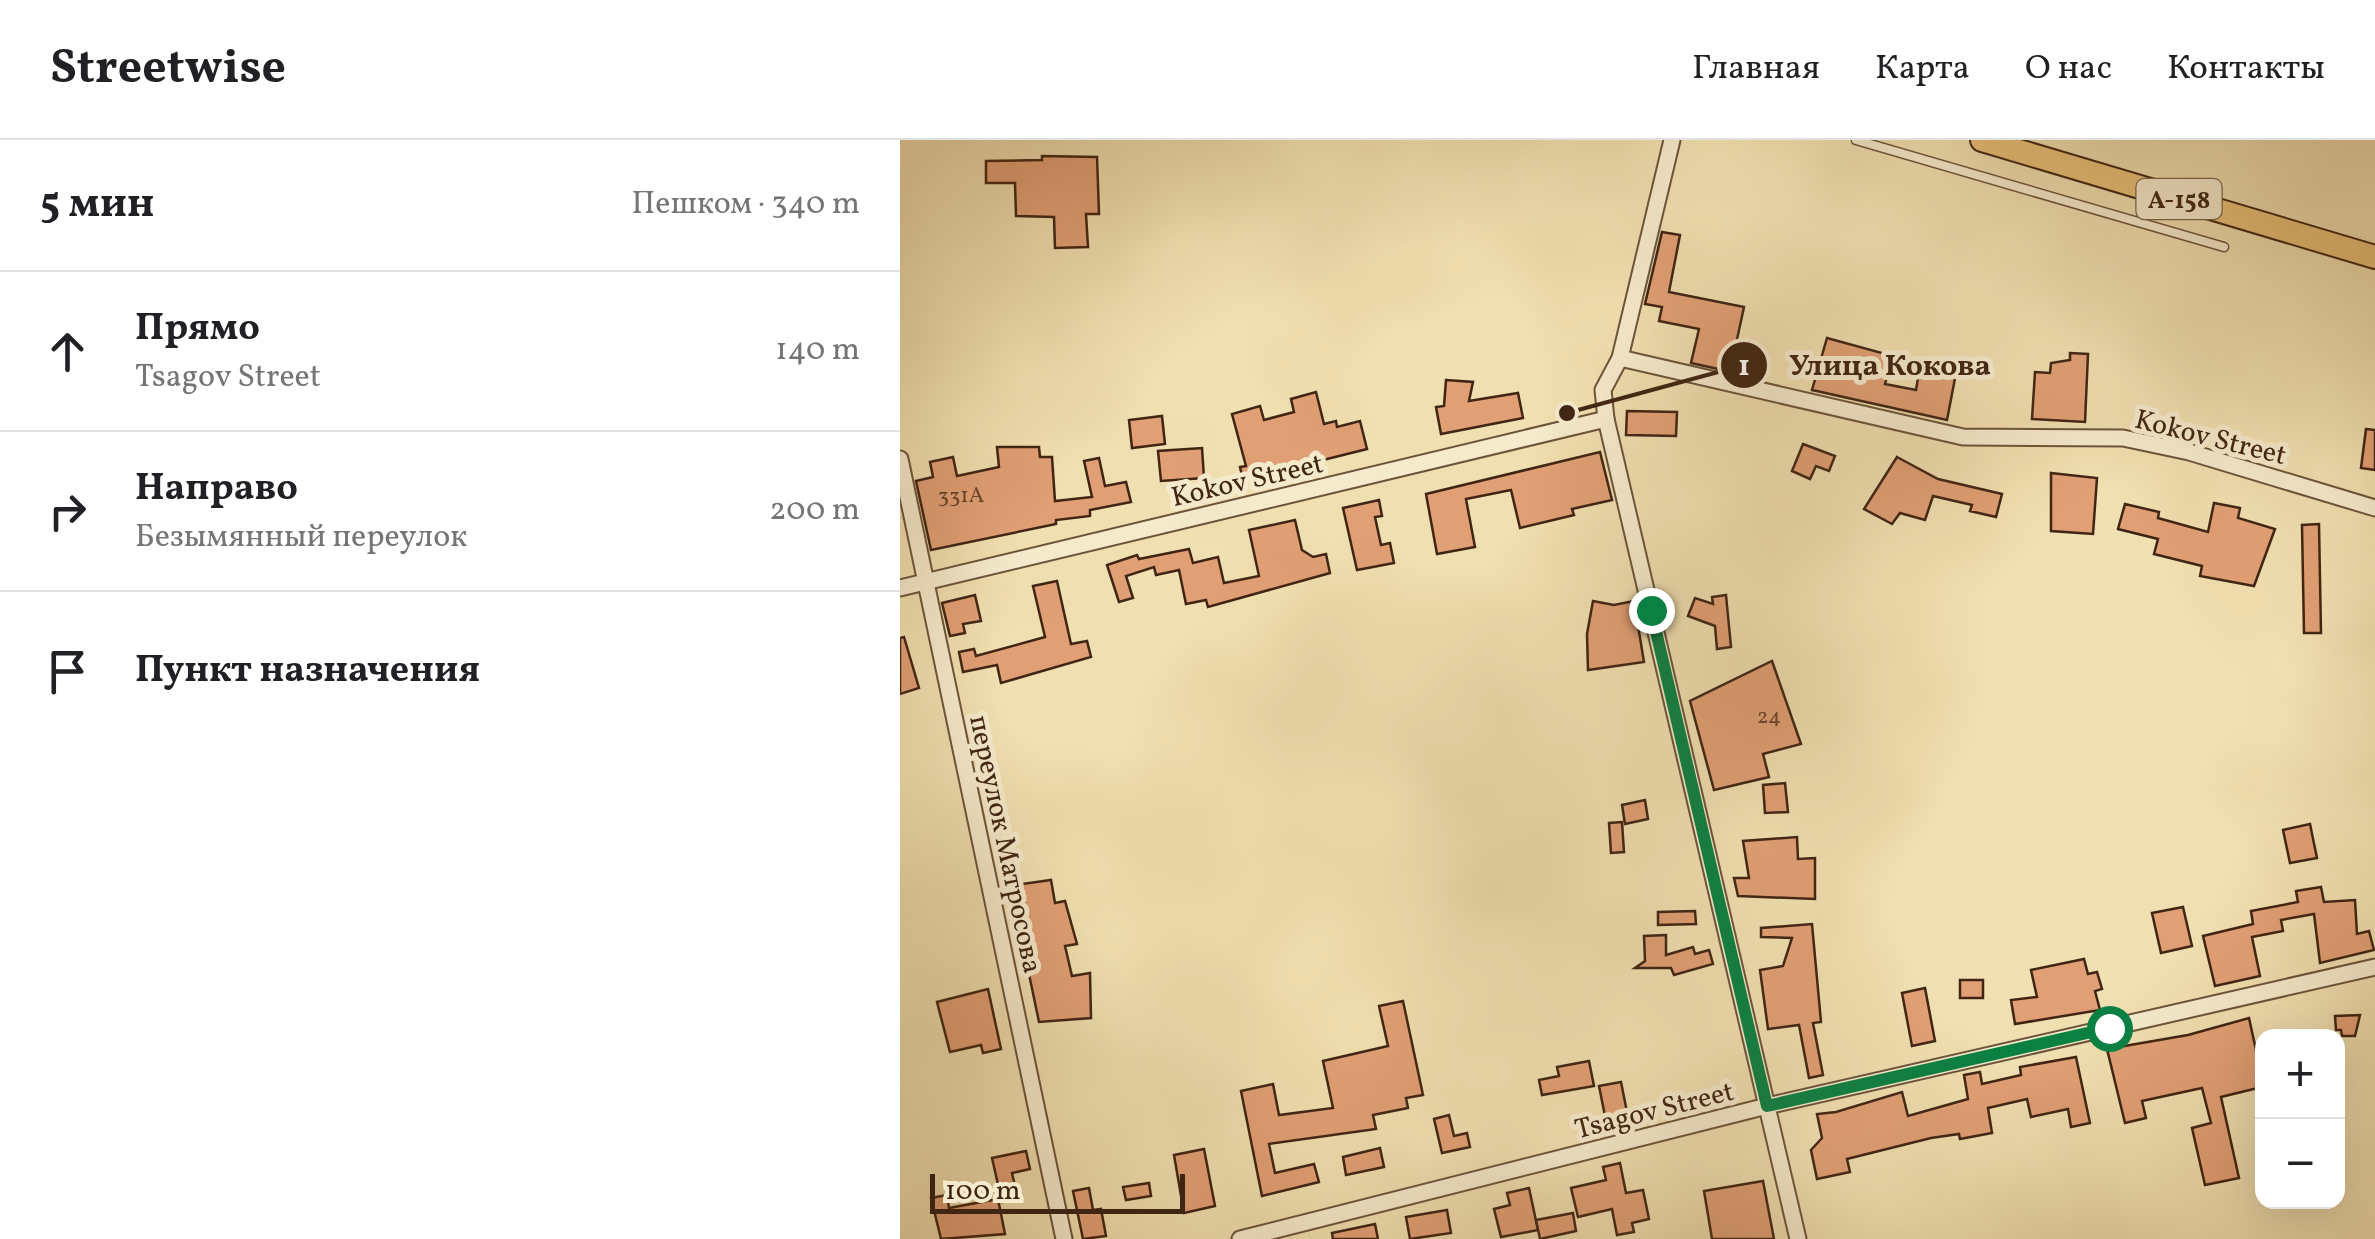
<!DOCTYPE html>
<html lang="ru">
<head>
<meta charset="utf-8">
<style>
  body { margin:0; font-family:Vollkorn,serif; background:#f2f2f2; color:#202124 }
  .controls { position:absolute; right:30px; bottom:30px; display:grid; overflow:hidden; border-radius:20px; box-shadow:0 10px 40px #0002 }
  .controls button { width:90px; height:90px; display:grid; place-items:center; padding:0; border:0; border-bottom:2px solid #e0e0e0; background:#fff; color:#202124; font:50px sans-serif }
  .scale { position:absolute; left:30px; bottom:25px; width:255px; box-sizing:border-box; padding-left:10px; border:5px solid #402513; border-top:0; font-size:28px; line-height:35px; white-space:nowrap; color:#402513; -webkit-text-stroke:8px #f5eacc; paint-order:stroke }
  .stop { position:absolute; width:30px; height:30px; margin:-22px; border:8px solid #0b8043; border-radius:50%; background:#fff }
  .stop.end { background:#0b8043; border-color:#fff; box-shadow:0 2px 10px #0008 }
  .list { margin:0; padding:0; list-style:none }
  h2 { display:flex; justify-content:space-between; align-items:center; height:130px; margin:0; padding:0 40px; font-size:42px }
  h2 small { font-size:32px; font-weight:400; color:#757577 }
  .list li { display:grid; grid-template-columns:65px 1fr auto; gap:30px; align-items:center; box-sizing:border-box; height:160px; padding:0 40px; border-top:2px solid #e0e0e0 }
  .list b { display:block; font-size:38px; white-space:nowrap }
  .list p { margin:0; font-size:32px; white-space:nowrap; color:#757577 }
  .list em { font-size:32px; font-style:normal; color:#757577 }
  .icon { flex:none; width:55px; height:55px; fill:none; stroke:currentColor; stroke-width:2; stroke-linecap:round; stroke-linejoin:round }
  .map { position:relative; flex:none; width:1475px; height:1099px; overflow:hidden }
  header { display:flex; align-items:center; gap:60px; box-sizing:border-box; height:140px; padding:0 50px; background:#fff; border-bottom:2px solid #e0e0e0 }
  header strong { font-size:48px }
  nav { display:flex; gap:55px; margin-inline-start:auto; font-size:35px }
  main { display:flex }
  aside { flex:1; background:#fff }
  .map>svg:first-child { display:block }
  .building { fill:#e19f75; stroke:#402513; stroke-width:2.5 }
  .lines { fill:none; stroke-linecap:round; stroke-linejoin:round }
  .service-casing { stroke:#6c543a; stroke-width:11 }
  .minor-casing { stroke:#6c543a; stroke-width:19 }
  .primary-casing { stroke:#402513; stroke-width:26 }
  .service { stroke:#f5eacc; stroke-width:8 }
  .minor { stroke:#f5eacc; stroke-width:15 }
  .primary { stroke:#e8c078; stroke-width:22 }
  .route { stroke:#0b8043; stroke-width:12 }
  .labels { text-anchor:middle; stroke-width:10; stroke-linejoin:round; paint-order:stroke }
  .number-label { font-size:22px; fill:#68442c }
  .shield { fill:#f5eacc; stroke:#76604a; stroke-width:2.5 }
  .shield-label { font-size:25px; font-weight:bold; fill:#402513 }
  .street-label { font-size:28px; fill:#402513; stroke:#f5eacc }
  .leader { fill:none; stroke:#402513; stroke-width:4 }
  .callout-dot { fill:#402513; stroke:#f5eacc; stroke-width:4 }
  .mark-label { font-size:30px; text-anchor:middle; font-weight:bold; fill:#fff }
  .callout-label { font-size:30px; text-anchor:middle; font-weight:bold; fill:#402513; stroke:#f5eacc; stroke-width:10; stroke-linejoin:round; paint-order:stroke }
</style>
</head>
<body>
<header>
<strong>Streetwise</strong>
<nav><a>Главная</a><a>Карта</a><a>О нас</a><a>Контакты</a></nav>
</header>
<main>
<aside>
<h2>5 мин<small>Пешком · 340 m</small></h2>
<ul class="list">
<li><svg class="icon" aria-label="ahead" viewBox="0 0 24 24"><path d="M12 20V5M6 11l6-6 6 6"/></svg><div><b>Прямо</b><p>Tsagov Street</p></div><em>140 m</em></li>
<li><svg class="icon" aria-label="right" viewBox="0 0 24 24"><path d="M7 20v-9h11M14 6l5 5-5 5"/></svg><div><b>Направо</b><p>Безымянный переулок</p></div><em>200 m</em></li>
<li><svg class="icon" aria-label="arrive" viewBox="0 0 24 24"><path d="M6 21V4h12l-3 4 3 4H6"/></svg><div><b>Пункт назначения</b></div></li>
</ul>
</aside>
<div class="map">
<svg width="1475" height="1099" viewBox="0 0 1475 1099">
  <rect width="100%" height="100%" fill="#f0dfb0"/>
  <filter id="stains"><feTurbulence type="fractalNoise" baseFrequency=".002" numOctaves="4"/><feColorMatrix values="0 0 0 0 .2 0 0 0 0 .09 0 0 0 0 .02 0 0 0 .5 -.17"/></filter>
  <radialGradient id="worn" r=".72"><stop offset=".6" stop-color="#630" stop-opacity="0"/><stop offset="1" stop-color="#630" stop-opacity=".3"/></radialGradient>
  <!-- building -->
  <g class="building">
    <polygon points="142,16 197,17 199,74 186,74 188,107 155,108 154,77 116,76 115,43 86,43 86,21 142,20"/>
    <polygon points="762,92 780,95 769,152 844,167 836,204 854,208 851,220 863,223 859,238 791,223 799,189 759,181 762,167 745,164"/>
    <polygon points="927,198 993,216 985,244 1016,250 1020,226 1056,233 1047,280 912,250"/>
    <polygon points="1170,213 1188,214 1185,282 1132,279 1135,232 1150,233 1151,223 1170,220"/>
    <polygon points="546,240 573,242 569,261 618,253 623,278 541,294 536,267 544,266"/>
    <polygon points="416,252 424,284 436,281 437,287 460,281 467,309 343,340 340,327 346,326 332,274 360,266 364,280 394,272 391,259"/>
    <polygon points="727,271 777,272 776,296 726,295"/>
    <polygon points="262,276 265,304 232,308 229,280"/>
    <polygon points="1466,289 1475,290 1475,330 1461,328"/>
    <polygon points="903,304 935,316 929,331 916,326 910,339 892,331"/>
    <polygon points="97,307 139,307 140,317 152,317 155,361 192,357 184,321 199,318 205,346 226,342 231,362 190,370 190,376 156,380 156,384 31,410 16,341 33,337 30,322 53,317 57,336 99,327"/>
    <polygon points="302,308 304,338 261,341 258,311"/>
    <polygon points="700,312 712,360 672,369 674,375 620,388 611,350 566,359 575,407 537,414 526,354"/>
    <polygon points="997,317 1038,339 1102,354 1096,377 1070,371 1072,365 1033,356 1025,380 1000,373 992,384 964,369"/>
    <polygon points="1151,333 1197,338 1193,394 1151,391"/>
    <polygon points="479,360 482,376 475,377 481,405 490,403 494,423 457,430 443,368"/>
    <polygon points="1314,363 1340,368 1338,378 1375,389 1354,446 1300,436 1302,426 1254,414 1258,399 1218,389 1225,364 1259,372 1258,378 1308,392"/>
    <polygon points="395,380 402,410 413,417 426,414 430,433 308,467 306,460 286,464 279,430 256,435 254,427 226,436 233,458 219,462 207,425 237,415 239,419 289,409 293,423 318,417 324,443 359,436 349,390"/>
    <polygon points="1419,384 1421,493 1404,493 1402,385"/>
    <polygon points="157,441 171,504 187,501 191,517 101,543 97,525 63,532 59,512 74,509 76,516 145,497 133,446"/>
    <polygon points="75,455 81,481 63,484 65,493 50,496 42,463"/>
    <polygon points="826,455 831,507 817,509 815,486 788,476 795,458 813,464 812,457"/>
    <polygon points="693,461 714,465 734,461 744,522 688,530 687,494"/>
    <polygon points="4,497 19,548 0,554 0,498"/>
    <polygon points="872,521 901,604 863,614 869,637 814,650 790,561"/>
    <polygon points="885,643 888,672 865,673 863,645"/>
    <polygon points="745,660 748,679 725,684 722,665"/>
    <polygon points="722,682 724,712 711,713 709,683"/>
    <polygon points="1410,684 1417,718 1390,723 1383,690"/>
    <polygon points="897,697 898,719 915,718 915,759 838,756 834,738 849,738 843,701"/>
    <polygon points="151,740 155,763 165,761 177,804 165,806 172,836 190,833 191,878 139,882 116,772 126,770 122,744"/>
    <polygon points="1421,747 1424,762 1455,760 1457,794 1469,791 1474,810 1420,823 1414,774 1381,780 1383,791 1352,797 1360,836 1315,846 1303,796 1353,784 1351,771 1398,762 1396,751"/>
    <polygon points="1283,767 1292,806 1261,813 1252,773"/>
    <polygon points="795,771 796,784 758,785 758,772"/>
    <polygon points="912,784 921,882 913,883 923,935 909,938 899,885 868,889 860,830 883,826 892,798 861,797 861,788"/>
    <polygon points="766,795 766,815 793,807 795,814 809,810 813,824 774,835 771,828 735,828 745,821 744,796"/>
    <polygon points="1184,819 1188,834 1197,832 1202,849 1195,851 1200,870 1115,884 1111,860 1137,857 1131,830"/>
    <rect x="1060" y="840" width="23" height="18"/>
    <polygon points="1025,848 1035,901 1012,906 1002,853"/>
    <polygon points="88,849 101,909 83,913 81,905 50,912 37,862"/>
    <polygon points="503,861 523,955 506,958 508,968 473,975 476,989 369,1004 375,1033 414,1024 419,1042 362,1056 341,951 373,944 379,975 433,968 423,921 488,906 479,866"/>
    <polygon points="1460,875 1455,896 1442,896 1441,890 1436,890 1435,876"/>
    <polygon points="1349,878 1356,910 1362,909 1362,947 1321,957 1339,1038 1305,1045 1292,988 1311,983 1302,948 1242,961 1246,978 1225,983 1207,909 1288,895"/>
    <polygon points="1176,917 1190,983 1171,987 1168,969 1131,977 1127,959 1088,968 1092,993 1060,999 1059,994 1031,998 947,1019 950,1032 917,1039 911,1010 922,998 917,974 936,972 1002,952 1008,976 1068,959 1064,935 1080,932 1082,944 1121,935 1120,927"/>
    <polygon points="689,921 694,946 642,955 639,940 659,936 657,927"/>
    <polygon points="721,942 727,972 705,976 699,946"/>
    <polygon points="549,975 554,996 567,993 570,1007 542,1013 534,979"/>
    <polygon points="480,1008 484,1027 446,1035 443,1017"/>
    <polygon points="304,1009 315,1066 284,1073 274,1015"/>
    <polygon points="126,1011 130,1029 112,1033 118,1059 102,1062 92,1018"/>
    <polygon points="720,1023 726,1053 743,1050 749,1079 732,1083 734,1092 717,1095 712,1069 678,1077 671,1048 706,1040 703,1027"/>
    <polygon points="863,1041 874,1099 812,1099 804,1051"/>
    <polygon points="249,1043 251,1056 226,1060 223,1047"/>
    <polygon points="189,1048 193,1070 201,1069 206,1096 183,1099 173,1051"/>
    <polygon points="629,1048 638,1090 601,1097 594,1069 610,1065 607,1053"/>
    <polygon points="47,1055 49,1068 98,1059 105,1094 41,1099 31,1058"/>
    <polygon points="547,1070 551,1093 510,1099 506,1077"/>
    <polygon points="673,1073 676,1091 640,1099 636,1080"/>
    <polygon points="475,1084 478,1099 433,1099 432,1093"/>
  </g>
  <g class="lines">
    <defs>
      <polyline id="service" points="956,0 1324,107"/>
      <g id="minor">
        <polyline points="772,0 720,218 703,250 706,279 898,1099"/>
        <polyline points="720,218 1063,297 1223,298 1289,312 1475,368"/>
        <polyline points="0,319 164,1099"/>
        <polyline points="0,448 706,279"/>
        <polyline points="340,1099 867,966 1475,827"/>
      </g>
      <polyline id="primary" points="1082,0 1475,117"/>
    </defs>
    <!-- service casing -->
    <use href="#service" class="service-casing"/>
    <!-- minor casing -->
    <use href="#minor" class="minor-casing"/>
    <!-- primary casing -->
    <use href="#primary" class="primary-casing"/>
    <!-- service -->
    <use href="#service" class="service"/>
    <!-- minor -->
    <use href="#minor" class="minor"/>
    <!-- primary -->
    <use href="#primary" class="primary"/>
  </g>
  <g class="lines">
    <!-- route -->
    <polyline class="route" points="751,470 867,966 1209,888"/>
  </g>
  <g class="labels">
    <!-- number labels -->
    <g class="number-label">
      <text x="61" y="362">331А</text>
      <text x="869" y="583">24</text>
    </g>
    <!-- shield labels -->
    <rect class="shield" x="1236.5" y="39" width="85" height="40" rx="8"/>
    <g class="shield-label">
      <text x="1279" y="68">А-158</text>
    </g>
    <!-- street labels -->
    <g class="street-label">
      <text transform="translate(1311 296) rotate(14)" y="10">Kokov Street</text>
      <text transform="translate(347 339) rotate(-13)" y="10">Kokov Street</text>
      <text transform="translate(107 704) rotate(78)" y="10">переулок Матросова</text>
      <text transform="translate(754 969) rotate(-14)" y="10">Tsagov Street</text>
    </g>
  </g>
  <!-- callouts -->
  <path class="leader" d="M667 273L844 225"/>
  <g class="callout-dot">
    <circle cx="667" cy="273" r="10"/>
    <circle cx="844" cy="225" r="25"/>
  </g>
  <g class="mark-label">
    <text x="844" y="235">1</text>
  </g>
  <g class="callout-label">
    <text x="990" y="235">Улица Кокова</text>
  </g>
  <rect width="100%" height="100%" filter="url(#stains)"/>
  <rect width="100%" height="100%" fill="url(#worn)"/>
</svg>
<div class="controls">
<button>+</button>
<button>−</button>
</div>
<div class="scale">100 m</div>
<div class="stop" style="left:1209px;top:888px"></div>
<div class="stop end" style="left:751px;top:470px"></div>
</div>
</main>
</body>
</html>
